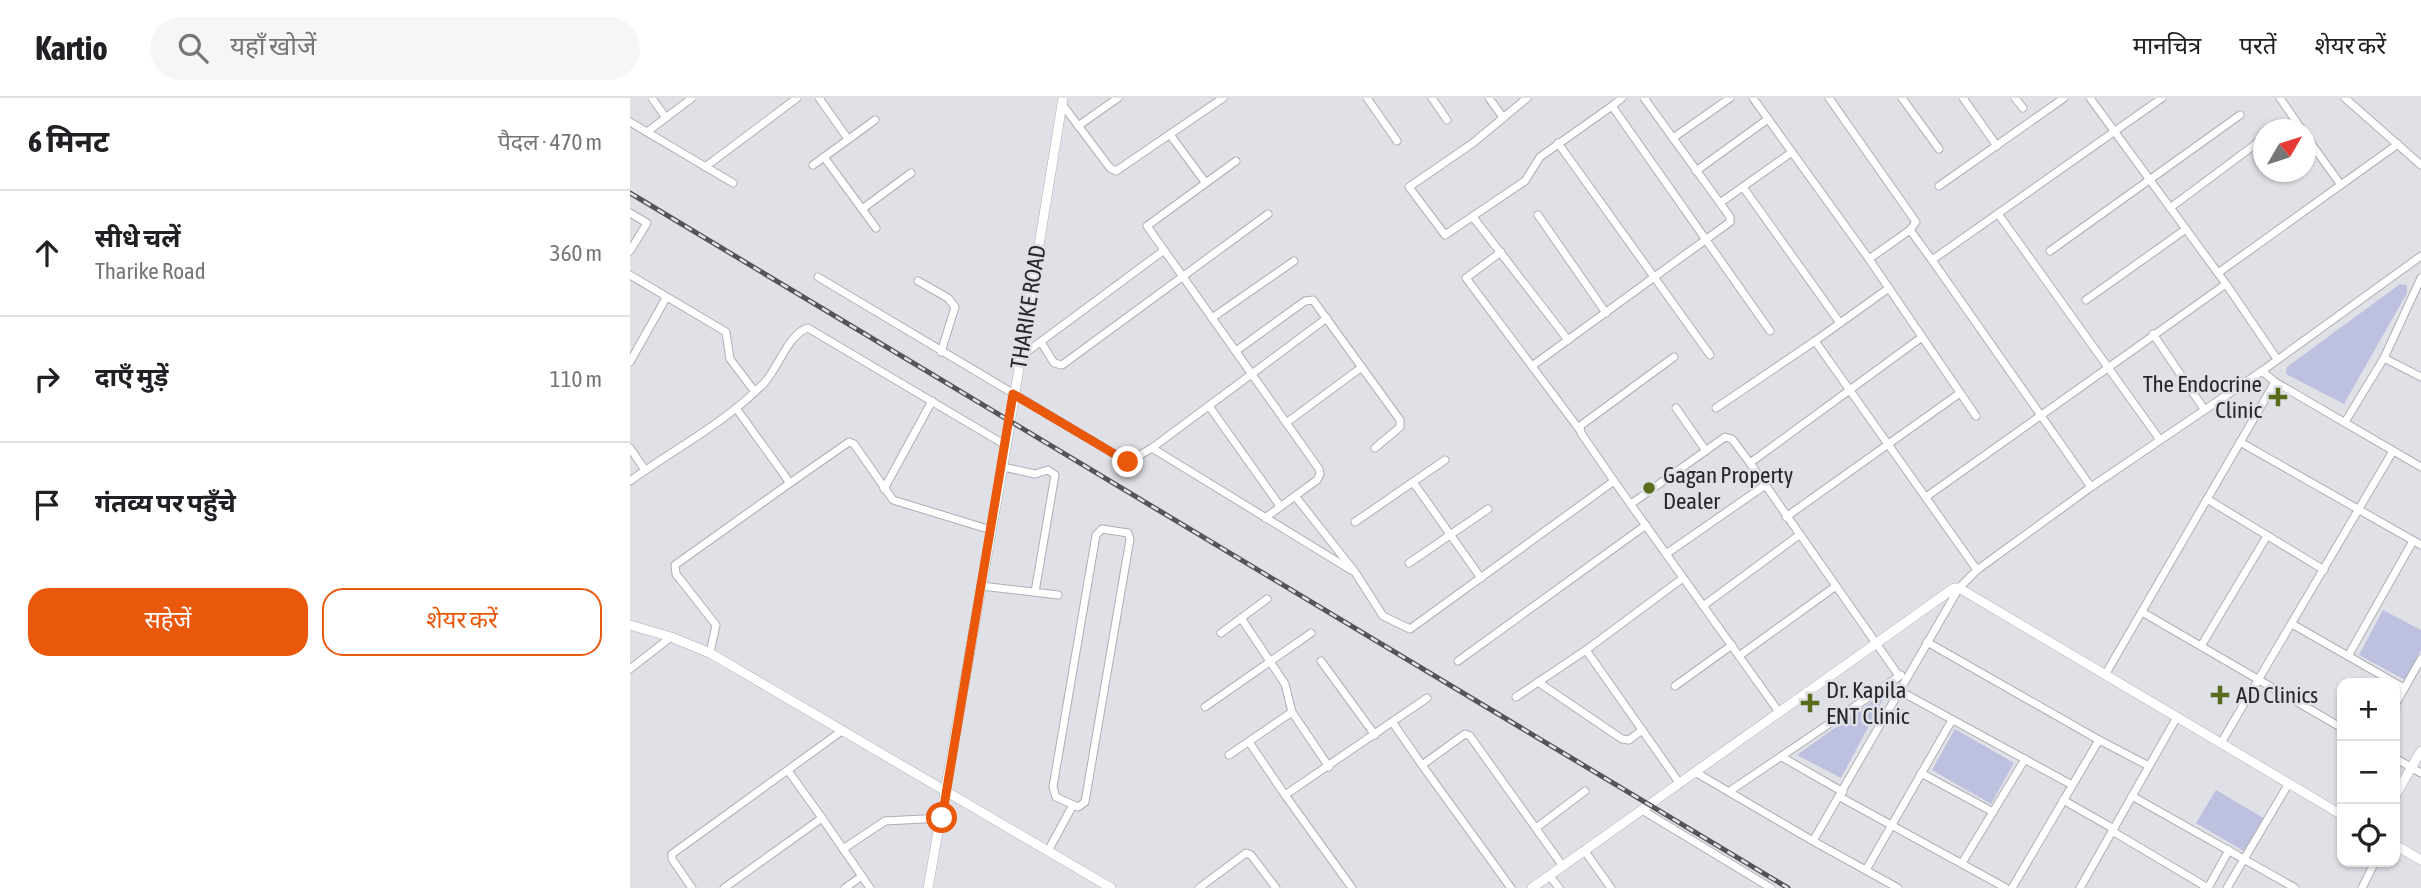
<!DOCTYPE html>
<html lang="hi">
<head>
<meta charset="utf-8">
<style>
  body { margin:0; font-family:"Asap Condensed","Noto Sans Devanagari",sans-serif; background:#f6f6f6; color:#202124 }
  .controls { position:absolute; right:21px; bottom:21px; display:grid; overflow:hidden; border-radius:14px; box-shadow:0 2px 5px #0004 }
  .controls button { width:63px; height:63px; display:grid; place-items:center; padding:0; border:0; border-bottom:2px solid #e0e0e0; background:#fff; color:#202124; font:35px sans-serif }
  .compass { position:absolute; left:1623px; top:21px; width:63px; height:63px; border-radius:50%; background:#fff; box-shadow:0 2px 5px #0004; rotate:51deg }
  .stop { position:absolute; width:21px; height:21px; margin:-16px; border:5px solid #ea580c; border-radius:50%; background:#fff }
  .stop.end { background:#ea580c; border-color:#fff; box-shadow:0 2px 7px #0008 }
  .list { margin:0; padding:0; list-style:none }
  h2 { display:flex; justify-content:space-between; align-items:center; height:91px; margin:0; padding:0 28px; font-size:30px }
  h2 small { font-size:23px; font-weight:400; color:#757577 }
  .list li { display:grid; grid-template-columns:46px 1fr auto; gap:21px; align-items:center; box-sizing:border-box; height:126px; padding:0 28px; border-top:2px solid #e0e0e0 }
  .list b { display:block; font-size:26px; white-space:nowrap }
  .list p { margin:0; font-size:23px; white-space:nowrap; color:#757577 }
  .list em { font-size:23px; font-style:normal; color:#757577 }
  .actions { display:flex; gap:14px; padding:21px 28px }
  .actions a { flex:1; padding:16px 0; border:2px solid #ea580c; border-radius:21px; text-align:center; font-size:24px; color:#ea580c }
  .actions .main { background:#ea580c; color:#fff }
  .icon { flex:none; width:38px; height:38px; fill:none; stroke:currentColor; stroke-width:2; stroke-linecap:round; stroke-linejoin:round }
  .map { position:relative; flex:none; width:1791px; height:790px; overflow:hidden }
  header { display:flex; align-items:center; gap:42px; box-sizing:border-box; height:98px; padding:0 35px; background:#fff; border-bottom:2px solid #e0e0e0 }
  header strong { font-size:33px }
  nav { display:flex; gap:38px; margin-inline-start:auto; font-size:24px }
  .search { width:490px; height:63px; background:#f6f6f6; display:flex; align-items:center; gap:18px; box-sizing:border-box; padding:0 24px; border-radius:38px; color:#757577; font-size:26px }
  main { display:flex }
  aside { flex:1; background:#fff }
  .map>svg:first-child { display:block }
  .green { fill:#bdc1df }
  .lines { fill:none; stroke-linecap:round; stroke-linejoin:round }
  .minor-casing { stroke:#aeafb5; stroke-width:9 }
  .tertiary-casing { stroke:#aeafb5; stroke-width:10 }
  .minor { stroke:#fff; stroke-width:7 }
  .tertiary { stroke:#fff; stroke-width:9 }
  .rail-casing { stroke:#535457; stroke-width:5 }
  .rail { stroke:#e0e1e7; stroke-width:2.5; stroke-dasharray:8; stroke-linecap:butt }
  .route { stroke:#ea580c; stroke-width:9 }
  .poi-dot { fill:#586d1c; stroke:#e0e1e7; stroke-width:2.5 }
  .labels { text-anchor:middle; stroke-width:5; stroke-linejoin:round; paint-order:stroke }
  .street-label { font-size:23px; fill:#262729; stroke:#e0e1e7 }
  .poi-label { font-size:23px; fill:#262729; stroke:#e0e1e7; text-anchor:start }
</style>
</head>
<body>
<header>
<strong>Kartio</strong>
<div class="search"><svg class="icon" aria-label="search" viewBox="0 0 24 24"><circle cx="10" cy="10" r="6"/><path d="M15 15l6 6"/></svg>यहाँ खोजें</div>
<nav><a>मानचित्र</a><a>परतें</a><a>शेयर करें</a></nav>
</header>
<main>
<aside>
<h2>6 मिनट<small>पैदल · 470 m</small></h2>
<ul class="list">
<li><svg class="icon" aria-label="ahead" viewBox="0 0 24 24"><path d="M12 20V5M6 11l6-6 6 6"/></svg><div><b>सीधे चलें</b><p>Tharike Road</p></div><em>360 m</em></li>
<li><svg class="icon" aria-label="right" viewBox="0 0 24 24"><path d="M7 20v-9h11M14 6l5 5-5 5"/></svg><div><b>दाएँ मुड़ें</b></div><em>110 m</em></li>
<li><svg class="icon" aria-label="arrive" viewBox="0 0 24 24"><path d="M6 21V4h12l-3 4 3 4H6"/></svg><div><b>गंतव्य पर पहुँचे</b></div></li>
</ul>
<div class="actions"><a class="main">सहेजें</a><a>शेयर करें</a></div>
</aside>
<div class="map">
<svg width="1791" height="790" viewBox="0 0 1791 790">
  <rect width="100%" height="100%" fill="#e0e1e7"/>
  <!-- green -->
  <g class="green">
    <polygon points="1770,186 1777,187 1777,195 1714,306 1656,276 1657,269"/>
    <polygon points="1753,512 1791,532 1791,552 1775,582 1729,557"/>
    <polygon points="1258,592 1211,680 1167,657"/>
    <polygon points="1325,631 1384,665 1361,706 1302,672"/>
    <polygon points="1586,692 1637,722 1617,755 1566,725"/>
  </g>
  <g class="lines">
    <defs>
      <g id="minor">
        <polyline points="22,0 36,20"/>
        <polyline points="189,0 218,41"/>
        <polyline points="737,0 767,43"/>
        <polyline points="802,0 817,22"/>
        <polyline points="859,0 872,18"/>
        <polyline points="897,0 843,45 779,89 815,137 895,83 910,59 982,8"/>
        <polyline points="992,0 982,8 1140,233"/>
        <polyline points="1123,0 1239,161"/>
        <polyline points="1199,0 1286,124 1280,132 1239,161 1346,318"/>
        <polyline points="1272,0 1309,51"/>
        <polyline points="1333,0 1367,48"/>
        <polyline points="1385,0 1393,10"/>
        <polyline points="1460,0 1596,186 1647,261"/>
        <polyline points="1650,0 1672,32"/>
        <polyline points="1715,0 1791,67"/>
        <polyline points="432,6 480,70 486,73 593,0"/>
        <polyline points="0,24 103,85"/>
        <polyline points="448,28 488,0"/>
        <polyline points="17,34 62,0"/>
        <polyline points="1675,37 1711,87"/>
        <polyline points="541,38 575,84"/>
        <polyline points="1043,40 1100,0"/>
        <polyline points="928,45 1080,257"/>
        <polyline points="194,59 246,130"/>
        <polyline points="606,63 517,128 689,371 690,376 687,382 635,420"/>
        <polyline points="183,67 245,22"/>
        <polyline points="75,69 167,0"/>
        <polyline points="1066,73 1138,21"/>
        <polyline points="1309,88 1434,0"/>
        <polyline points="1113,89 1210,225"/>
        <polyline points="1090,105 1162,54"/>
        <polyline points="1540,110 1631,42"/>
        <polyline points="232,111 281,75"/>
        <polyline points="0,115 17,125 0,153"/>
        <polyline points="908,117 976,215"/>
        <polyline points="1369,117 1530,342"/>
        <polyline points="843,119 938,242"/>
        <polyline points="1280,132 1302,162"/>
        <polyline points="1420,153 1610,17"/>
        <polyline points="871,154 836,180 949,331"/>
        <polyline points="1588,175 1768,46"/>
        <polyline points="0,177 96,234 100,261 125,294"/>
        <polyline points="188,179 498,364 522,350 697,220"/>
        <polyline points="1791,180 1754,260 1791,279"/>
        <polyline points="288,183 318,200 325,209 311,254"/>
        <polyline points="1456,202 1556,131"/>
        <polyline points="582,220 664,163"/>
        <polyline points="1523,236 1574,311"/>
        <polyline points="1185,243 1259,190"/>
        <polyline points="411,244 424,265 432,267 638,116"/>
        <polyline points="606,253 675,203 683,202 770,322 770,329 745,350"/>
        <polyline points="390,259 533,153"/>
        <polyline points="0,264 36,200"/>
        <polyline points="902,268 1100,124 1100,119 1090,105 1014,0"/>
        <polyline points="1632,273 1645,284 1791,369"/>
        <polyline points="579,308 650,408"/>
        <polyline points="106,310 160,385 219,344 224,346 263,402 361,432"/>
        <polyline points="1046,310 1076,353"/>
        <polyline points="1086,310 1185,243 1347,472"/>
        <polyline points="1715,324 1754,260"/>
        <polyline points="656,325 732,269"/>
        <polyline points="1610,344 1791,447"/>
        <polyline points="0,350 15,372"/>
        <polyline points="522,350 721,472"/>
        <polyline points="373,369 405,376 418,372 425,377 405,494"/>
        <path d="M0,383C44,351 97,324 135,284C148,270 159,235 178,230L377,348"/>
        <polyline points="984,383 1149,614"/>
        <polyline points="783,384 851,480"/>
        <polyline points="1461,389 1302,162 1532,0"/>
        <polyline points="254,391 302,303"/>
        <polyline points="665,398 725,474 753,518 780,531 984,383 951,335 950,328 1044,259"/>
        <polyline points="1296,399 1596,186"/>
        <polyline points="1577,401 1694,472"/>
        <polyline points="1001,406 1095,339 1102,341 1120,365"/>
        <polyline points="1156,419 1330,295"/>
        <polyline points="725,424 815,362"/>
        <polygon points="472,431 498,435 500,441 455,704 448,709 426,699 423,689 466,437"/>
        <polyline points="1036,456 1134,388"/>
        <polyline points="779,465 858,411"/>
        <polyline points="351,488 428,497"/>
        <polyline points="1073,508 1169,437"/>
        <polyline points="1512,514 1712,630"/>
        <polyline points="611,520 655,586 662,614"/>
        <polyline points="1662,526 1718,558"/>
        <polyline points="591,535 637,501"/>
        <polyline points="1297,544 1469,642"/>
        <polyline points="1571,548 1637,438"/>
        <polyline points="956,552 1050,686"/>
        <polyline points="80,555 86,527 46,476 45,467 160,385"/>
        <polyline points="1109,558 1206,488"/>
        <polyline points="691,563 745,637"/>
        <polyline points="828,563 1016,427"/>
        <polyline points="0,571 41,539"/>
        <polyline points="1475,577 1645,284"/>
        <polyline points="1269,578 1120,365 1292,239"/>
        <polyline points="908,584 992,641 999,642 1012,632"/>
        <polyline points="1045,588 1102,547"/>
        <polyline points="1774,590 1718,558 1783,443"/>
        <polyline points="1270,593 1442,687"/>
        <polyline points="886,599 956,552 1053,480"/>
        <polyline points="1765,607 1791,561"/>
        <polyline points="575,609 681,535"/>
        <polyline points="763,625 792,667"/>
        <polyline points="619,644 655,697 797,600"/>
        <polyline points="1591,645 1763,353"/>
        <polyline points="599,657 662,614 699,669"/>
        <polyline points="1152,659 1213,694"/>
        <polyline points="1765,660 1791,675"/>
        <polyline points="1065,674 1183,743"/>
        <polyline points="1291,675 1363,714"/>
        <polyline points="1100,693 1271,577"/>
        <polyline points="655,697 722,790"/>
        <polyline points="1502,698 1665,790"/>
        <polyline points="1210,699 1376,790"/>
        <polyline points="1433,702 1484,731"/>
        <polyline points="1012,712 1141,790"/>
        <polyline points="192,720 240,790"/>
        <polyline points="906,730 955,693"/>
        <polyline points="1482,733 1578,790"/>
        <polyline points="213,751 255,723 312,720"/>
        <polyline points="954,752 981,790"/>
        <polyline points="418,753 443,707"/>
        <polyline points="1332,765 1395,661"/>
        <polyline points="1236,772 1322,622"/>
        <polyline points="919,777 929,790"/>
        <polyline points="62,790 42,761 42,756 213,632"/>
        <polyline points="94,790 192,720 159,674"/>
        <polyline points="215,790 232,778"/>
        <polyline points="569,790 616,755 621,757 646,790"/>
        <polyline points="881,790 792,667 835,636 840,638 932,767"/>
        <polyline points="1268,790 1183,743 1329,490 1347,472 1461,389 1632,273 1791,158"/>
        <polyline points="1382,790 1469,642 1519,668"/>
        <polyline points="1450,790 1547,619"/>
        <polyline points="1578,790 1599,752"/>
        <polyline points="1597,790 1659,685"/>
        <polyline points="1732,790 1745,764"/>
      </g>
      <g id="tertiary">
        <polyline points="0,527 41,539 80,555 481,790"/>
        <polyline points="1765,698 1791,653"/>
        <polyline points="1765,747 1791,762"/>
        <polyline points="298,790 375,356 433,0"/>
        <polyline points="902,790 1324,490 1329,490 1712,717"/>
      </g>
    </defs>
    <!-- minor casing -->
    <use href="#minor" class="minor-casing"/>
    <!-- tertiary casing -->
    <use href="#tertiary" class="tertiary-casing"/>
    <!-- minor -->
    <use href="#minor" class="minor"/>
    <!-- tertiary -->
    <use href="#tertiary" class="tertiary"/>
    <defs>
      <polyline id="rail" points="0,95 1158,790"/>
    </defs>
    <!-- rail casing -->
    <use href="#rail" class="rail-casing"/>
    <!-- rail -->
    <use href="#rail" class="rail"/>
  </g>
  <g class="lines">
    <!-- route -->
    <polyline class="route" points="312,720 383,296 498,364"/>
  </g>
  <!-- markers -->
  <g class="poi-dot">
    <path d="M1644.5 288.5h7v7h7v7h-7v7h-7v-7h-7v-7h7z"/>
    <circle cx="1019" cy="390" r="7"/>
    <path d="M1586.5 586.5h7v7h7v7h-7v7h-7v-7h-7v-7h7z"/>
    <path d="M1176.5 594.5h7v7h7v7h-7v7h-7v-7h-7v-7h7z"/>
  </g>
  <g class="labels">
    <!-- street labels -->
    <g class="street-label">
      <text transform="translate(398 209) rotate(-81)" y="8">THARIKE ROAD</text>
    </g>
    <!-- poi labels -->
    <g class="poi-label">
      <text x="1632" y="294" text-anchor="end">The Endocrine<tspan x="1632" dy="26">Clinic</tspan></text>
      <text x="1033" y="385">Gagan Property<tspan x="1033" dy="26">Dealer</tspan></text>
      <text x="1196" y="600">Dr. Kapila<tspan x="1196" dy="26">ENT Clinic</tspan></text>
      <text x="1606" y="605">AD Clinics</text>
    </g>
  </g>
</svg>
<div class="controls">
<button>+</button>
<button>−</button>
<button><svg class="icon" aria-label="locate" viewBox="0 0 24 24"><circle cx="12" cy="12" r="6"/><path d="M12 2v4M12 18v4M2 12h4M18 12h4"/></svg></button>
</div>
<svg class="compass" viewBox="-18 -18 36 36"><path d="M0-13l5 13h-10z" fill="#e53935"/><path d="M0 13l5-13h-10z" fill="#757577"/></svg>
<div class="stop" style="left:312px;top:720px"></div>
<div class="stop end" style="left:498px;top:364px"></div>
</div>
</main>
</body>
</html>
